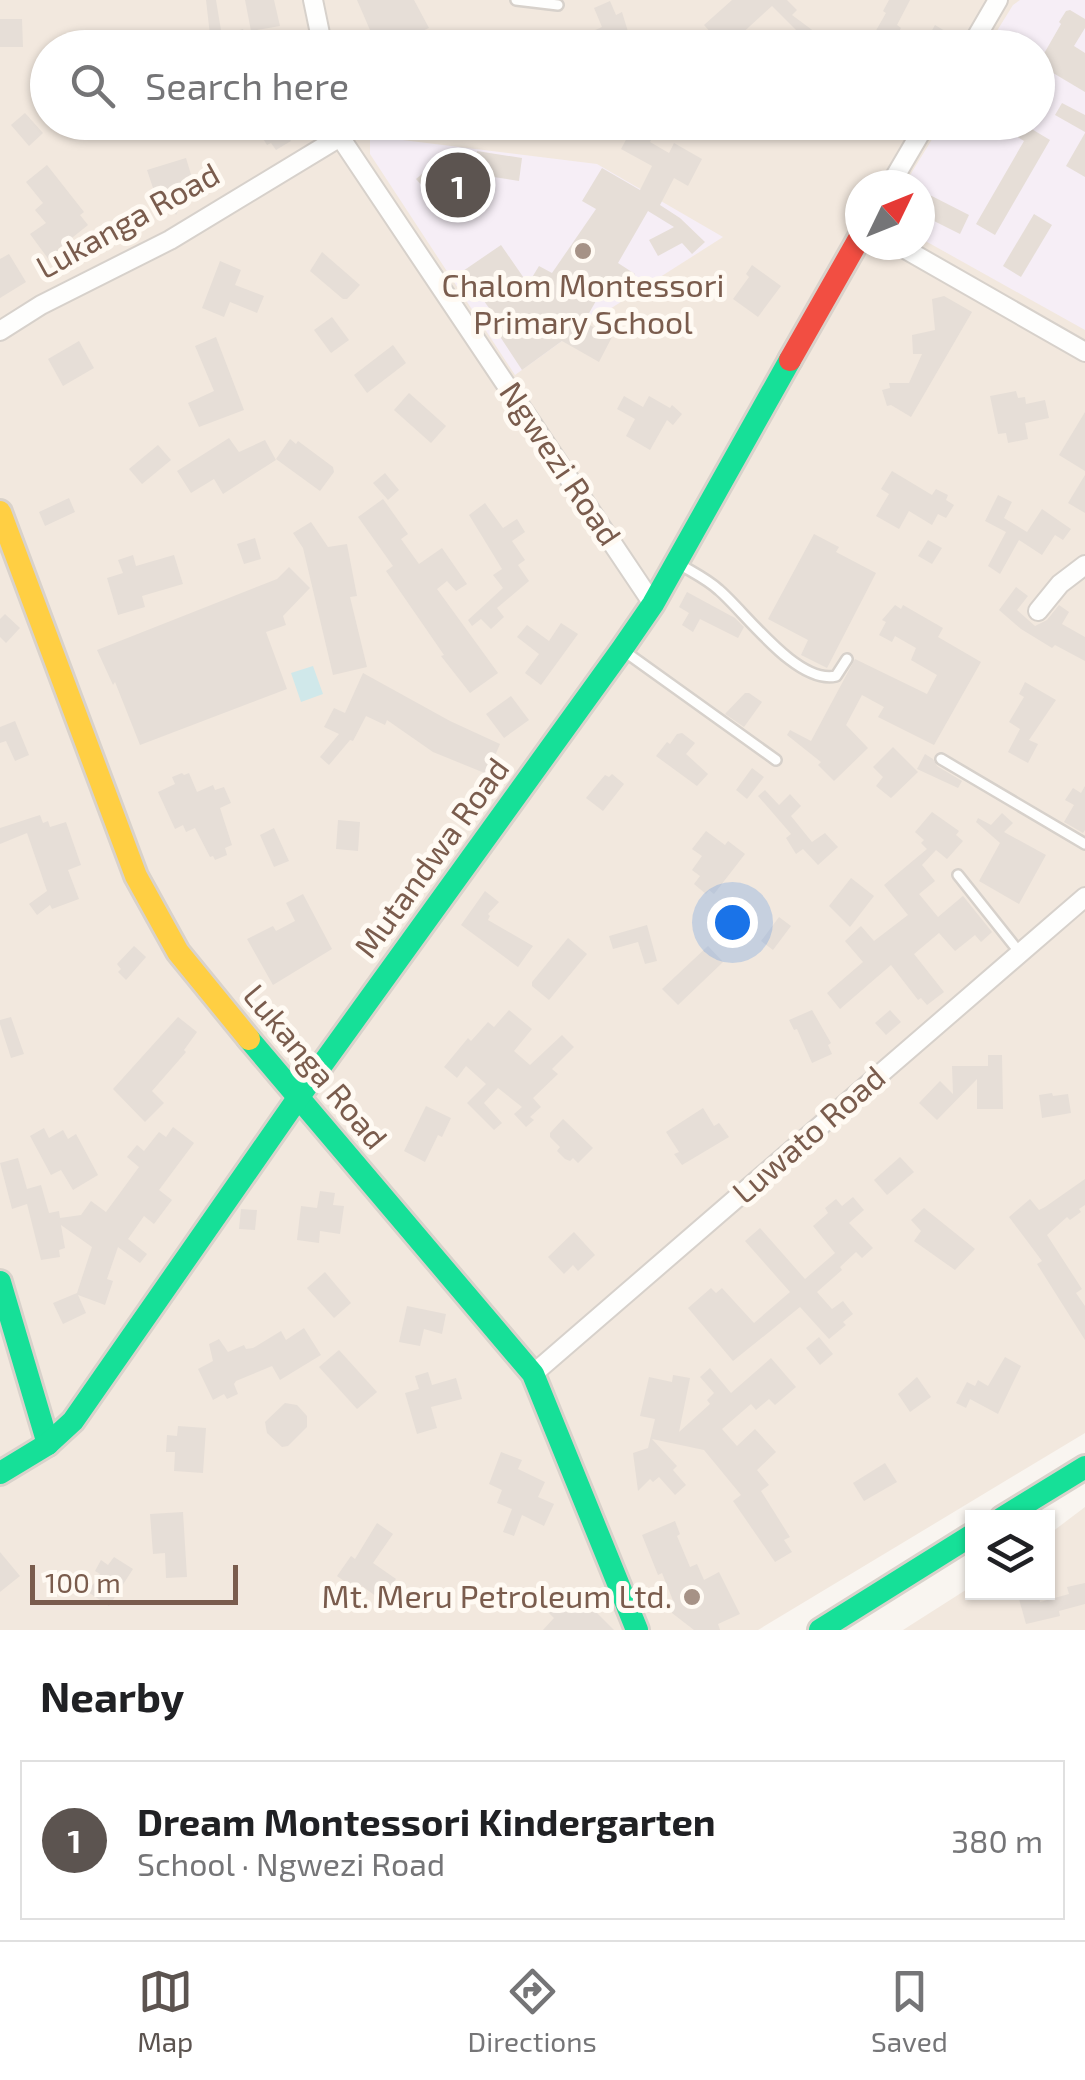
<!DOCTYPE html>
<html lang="en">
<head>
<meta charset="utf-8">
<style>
  body { margin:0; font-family:"Exo 2",sans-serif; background:#f2f2f2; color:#202124 }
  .controls { position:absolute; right:30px; bottom:30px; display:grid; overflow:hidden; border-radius:0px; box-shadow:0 2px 8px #0004 }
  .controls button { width:90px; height:90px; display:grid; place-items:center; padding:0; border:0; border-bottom:2px solid #e0e0e0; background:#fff; color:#202124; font:50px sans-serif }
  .compass { position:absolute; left:845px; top:170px; width:90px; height:90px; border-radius:50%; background:#fff; box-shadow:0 2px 8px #0004; rotate:47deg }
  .scale { position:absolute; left:30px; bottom:25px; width:208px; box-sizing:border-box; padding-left:10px; border:5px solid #7a5c4d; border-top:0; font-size:28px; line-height:35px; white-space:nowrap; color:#7a5c4d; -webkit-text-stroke:8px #fffaf3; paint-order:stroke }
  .you { position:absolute; left:732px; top:922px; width:35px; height:35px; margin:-25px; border:8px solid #fff; border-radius:50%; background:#1a73e8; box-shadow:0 0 0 15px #1a73e833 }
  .badge { display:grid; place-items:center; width:65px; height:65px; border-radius:50%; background:#5c5450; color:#fff; font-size:32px; font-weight:700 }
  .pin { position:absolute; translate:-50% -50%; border:5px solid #fff; box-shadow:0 2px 10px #0006 }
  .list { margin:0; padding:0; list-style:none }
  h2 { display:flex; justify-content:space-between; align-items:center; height:130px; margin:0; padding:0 40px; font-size:42px }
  h2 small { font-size:32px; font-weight:400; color:#757577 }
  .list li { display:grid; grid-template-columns:65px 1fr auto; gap:30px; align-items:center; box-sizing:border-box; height:160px; margin:0 20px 20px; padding:0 20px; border:2px solid #e0e0e0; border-radius:0px }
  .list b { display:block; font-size:38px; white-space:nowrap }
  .list p { margin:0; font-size:32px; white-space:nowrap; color:#757577 }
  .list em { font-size:32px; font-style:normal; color:#757577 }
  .icon { flex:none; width:55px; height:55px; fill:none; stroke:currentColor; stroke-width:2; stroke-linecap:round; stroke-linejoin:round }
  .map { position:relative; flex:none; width:1085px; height:1630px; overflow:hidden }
  .search { position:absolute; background:#fff; box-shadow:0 2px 8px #0004; left:30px; right:30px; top:30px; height:110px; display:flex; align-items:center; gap:25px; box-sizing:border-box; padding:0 35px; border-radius:55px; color:#757577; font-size:38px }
  .sheet { height:310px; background:#fff }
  nav { display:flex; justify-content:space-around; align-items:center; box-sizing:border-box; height:140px; border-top:2px solid #e0e0e0; background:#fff; font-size:28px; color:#757577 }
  nav a { display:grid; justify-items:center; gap:5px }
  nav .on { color:#5c5450 }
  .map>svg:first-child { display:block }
  .residential { fill:#f2e8de; fill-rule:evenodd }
  .education { fill:#f6eef6 }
  .water { fill:#d0e8ea }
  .building { fill:#e6ded7 }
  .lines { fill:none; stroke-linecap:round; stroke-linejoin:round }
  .lane-casing { stroke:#d7d1cb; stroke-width:14 }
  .street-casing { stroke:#d7d1cb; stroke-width:22 }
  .fast-casing { stroke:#d9d2cb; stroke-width:28 }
  .slow-casing { stroke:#d9d2cb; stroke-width:28 }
  .jam-casing { stroke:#d9d2cb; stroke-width:28 }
  .lane { stroke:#fefefd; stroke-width:9 }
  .street { stroke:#fefefd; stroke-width:18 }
  .fast { stroke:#16e098; stroke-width:22 }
  .slow { stroke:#ffcf43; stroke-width:22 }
  .jam { stroke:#f24e42; stroke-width:22 }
  .poi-dot { fill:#a69286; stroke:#fffaf3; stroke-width:4 }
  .labels { text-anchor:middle; stroke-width:10; stroke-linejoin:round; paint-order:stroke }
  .street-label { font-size:32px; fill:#7a5c4d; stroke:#fffaf3 }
  .poi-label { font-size:32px; fill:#7a5c4d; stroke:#fffaf3 }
</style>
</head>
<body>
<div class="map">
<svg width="1085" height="1630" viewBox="0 0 1085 1630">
  <rect width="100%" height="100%" fill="#f9f5f0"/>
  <!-- residential -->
  <g class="residential">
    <path d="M0,0H1085V1433L758,1630H0ZM48,48H1038V122H48ZM860,185H920V245H860Z"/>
    <polygon points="1085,1507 1085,1630 903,1630 972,1586 972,1592 1048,1592 1048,1535"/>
  </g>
  <!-- education -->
  <g class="education">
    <polygon points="1020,0 1085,0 1085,330 920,238 920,185 904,185 942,123 1038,122 1038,48 987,47 1013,5"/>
    <polygon points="370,136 597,164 723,237 580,328 515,375 370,154"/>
  </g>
  <!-- water -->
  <polygon class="water" points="313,666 323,694 301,702 291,673"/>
  <!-- building -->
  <g class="building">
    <polygon points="206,0 216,0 223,42 211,44"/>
    <polygon points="245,0 274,0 280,26 251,31"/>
    <polygon points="357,0 414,0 429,28 391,45 383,31 373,37"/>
    <polygon points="732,0 787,0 797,10 792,15 827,41 822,48 790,48 800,34 772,6 738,37 733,31 720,43 704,25"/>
    <polygon points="889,0 910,0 897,25 901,28 891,44 874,34 886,13 883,11"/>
    <polygon points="610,1 616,15 622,12 633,48 600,48 593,31 602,27 594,8"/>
    <polygon points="1070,10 1085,19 1085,28 1074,46 1085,53 1085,92 1038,64 1061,24 1059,22 1066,11"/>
    <polygon points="0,19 22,19 23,47 0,47"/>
    <polygon points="935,25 945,31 943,35 949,39 944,48 922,48"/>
    <polygon points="243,29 249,48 229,48 225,34"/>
    <polygon points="1062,103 1085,115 1085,132 1055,115"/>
    <polygon points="25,113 43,133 29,146 11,125"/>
    <polygon points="258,122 297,122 285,130 291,141 276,150 271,143 267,145 257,129 261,127"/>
    <polygon points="993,122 1020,122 1050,140 995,235 976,224 1024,141"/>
    <polygon points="638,130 652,138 650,142 669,153 674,143 702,159 688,186 674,178 660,205 680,218 705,242 692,254 682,243 658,256 649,240 674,227 648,211 618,263 635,274 626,288 609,278 584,322 612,337 599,362 562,341 522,370 497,332 503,328 463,271 501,245 528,284 539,266 552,273 596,209 582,201 602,168 640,190 652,166 621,149 628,136 633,140"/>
    <polygon points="1085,133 1085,177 1066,166"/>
    <polygon points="477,151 522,158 519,181 474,174"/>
    <polygon points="186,158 197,194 184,198 176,215 168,196 157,200 147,170"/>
    <polygon points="47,165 84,212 80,215 88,225 58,249 66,260 55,268 30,234 46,223 35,210 43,203 26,182"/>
    <polygon points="429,168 451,193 438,204 416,179"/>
    <polygon points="920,190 969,215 960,234 920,214"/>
    <polygon points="1034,214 1052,225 1021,277 1003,266"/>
    <polygon points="322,252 360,285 347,299 343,299 310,271"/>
    <polygon points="9,254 26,282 0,298 0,259"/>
    <polygon points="220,261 241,270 235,285 264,296 257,313 230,302 224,317 202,308"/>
    <polygon points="752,265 781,286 758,317 733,299 749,277 746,274"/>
    <polygon points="944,296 972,312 911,417 891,405 887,406 882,390 890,388 889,383 909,383 922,354 913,354 912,335 935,330 932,299"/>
    <polygon points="332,317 349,340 331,353 314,330"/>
    <polygon points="216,337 244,410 199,427 188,403 214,391 195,346"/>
    <polygon points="79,341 94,368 63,386 48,359"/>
    <polygon points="393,345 406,363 367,393 354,375"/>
    <polygon points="1016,391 1018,398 1025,397 1026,404 1045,400 1049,418 1025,423 1028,439 1008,443 1006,433 998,434 990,396"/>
    <polygon points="409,393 446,426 431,443 394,410"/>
    <polygon points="624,396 643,407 649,396 670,408 672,405 682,414 673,425 667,420 650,450 626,436 635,419 617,409"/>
    <polygon points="1085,412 1085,471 1059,455"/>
    <polygon points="229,438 239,452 265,440 276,460 223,494 214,479 191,493 177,471"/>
    <polygon points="290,439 296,444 298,441 333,467 334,472 320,491 276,459"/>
    <polygon points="158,445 171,460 142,484 129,469"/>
    <polygon points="892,471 932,495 936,489 948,495 946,500 954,505 946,518 938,514 932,525 909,511 899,529 876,516 889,494 881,489"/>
    <polygon points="385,473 399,490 388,500 373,483"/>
    <polygon points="1085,475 1085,513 1068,503"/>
    <polygon points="998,495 1012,502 1004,518 1027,532 1042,509 1071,529 1063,540 1055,535 1042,555 1019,540 1000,574 988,566 1006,532 985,521"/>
    <polygon points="69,498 75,512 45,526 39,512"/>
    <polygon points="383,499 408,534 401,539 419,564 442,548 467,584 456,591 447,581 437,589 498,673 470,693 441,656 444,655 386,571 393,566 358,517"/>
    <polygon points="485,503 503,528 517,519 525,532 512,541 525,560 518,565 529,581 497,608 504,617 491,629 481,619 472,626 468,620 503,588 493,575 502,569 469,515"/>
    <polygon points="311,522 328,547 347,544 357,596 350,597 367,667 333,675 303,548 293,533"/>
    <polygon points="814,534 839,547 836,552 876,573 827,668 801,655 808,640 768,619"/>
    <polygon points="255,538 261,559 244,564 237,544"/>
    <polygon points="928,540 942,548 932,564 918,556"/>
    <polygon points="133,555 136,566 174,555 183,584 142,596 145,607 118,615 107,578 123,573 118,560"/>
    <polygon points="289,567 310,588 283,616 286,625 266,632 287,689 140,745 115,682 113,685 97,650 277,579"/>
    <polygon points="1016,587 1028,596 1017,610 1035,626 1047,620 1059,605 1069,612 1062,624 1085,637 1085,661 1055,645 1052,648 1021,629 999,610"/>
    <polygon points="687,592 735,618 744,627 738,638 700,619 693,632 682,625 689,613 679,607"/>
    <polygon points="895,605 901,609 903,605 943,628 938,637 981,662 934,745 878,717 884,707 862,695 846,725 868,748 834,781 818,765 821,762 787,735 790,730 811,741 855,659 927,694 937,675 911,660 916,648 895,636 892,642 879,635 886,622 882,620"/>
    <polygon points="5,614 20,628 6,643 0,637 0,619"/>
    <polygon points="561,623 578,634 541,685 525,673 539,654 517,637 527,625 549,641"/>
    <polygon points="363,673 450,721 500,744 487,774 433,752 387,720 385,725 366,716 353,741 350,740 329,765 320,757 339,734 324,727 334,708 345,713"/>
    <polygon points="1025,682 1056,700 1029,740 1038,744 1028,763 1008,752 1020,729 1009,722 1024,697 1019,694"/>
    <polygon points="745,693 749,693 762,702 744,727 725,714"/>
    <polygon points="511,696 529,720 504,738 486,714"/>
    <polygon points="15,721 29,755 15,761 6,741 0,743 0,727"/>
    <polygon points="682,733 695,743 686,754 708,774 697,786 656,756 667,742 670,744 677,734"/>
    <polygon points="893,747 918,772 891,798 876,786 883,777 873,767"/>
    <polygon points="925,754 933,759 937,766 962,781 958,788 917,769"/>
    <polygon points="752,768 764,777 747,799 736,790"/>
    <polygon points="182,773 184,775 189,773 197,792 213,785 215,790 224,787 231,803 220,808 232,845 225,848 227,855 215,860 213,856 210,857 195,828 186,832 183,825 175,829 158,792 175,784 172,777"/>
    <polygon points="612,774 624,784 603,811 586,798 605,775 609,777"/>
    <polygon points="1085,786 1085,830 1083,833 1064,822 1074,805 1065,800 1073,788 1081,793"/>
    <polygon points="765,790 779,805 790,794 801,806 791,816 812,842 825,833 838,847 818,865 803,849 796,854 786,838 791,834 758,796"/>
    <polygon points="932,812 959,831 956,835 963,841 947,859 936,850 922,865 935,881 919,894 938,917 963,896 992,932 981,942 975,935 955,951 939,933 914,954 944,992 927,1005 921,998 918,1000 891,965 840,1009 827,993 863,962 845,941 861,926 874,941 908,915 884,885 927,849 921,843 924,840 915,832"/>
    <polygon points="1002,813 1013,823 1004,832 1046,855 1019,904 979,881 1000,843 976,822 978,818 991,825"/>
    <polygon points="40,815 43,823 48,821 50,827 66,822 81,865 68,870 79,899 52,909 50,905 37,915 29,904 47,891 27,833 0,844 0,828"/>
    <polygon points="338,820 360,822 358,851 336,849"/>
    <polygon points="274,828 289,861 274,867 260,835"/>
    <polygon points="706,831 725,845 728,841 745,854 714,894 709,890 706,894 694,884 700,876 692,870 702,856 692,849"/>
    <polygon points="851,878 874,896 850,927 829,906"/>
    <polygon points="485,891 499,902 488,914 490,916 488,920 533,946 518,967 461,925"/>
    <polygon points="303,894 332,949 273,985 247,939 273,926 276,931 295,921 286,903"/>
    <polygon points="779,917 791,926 773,950 761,941"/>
    <polygon points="647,925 657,961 645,964 638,942 613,949 609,936"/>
    <polygon points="568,938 587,954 549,1000 532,986 532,982"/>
    <polygon points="134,946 146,957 126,980 118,972 121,969 117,964"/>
    <polygon points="708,946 723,962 678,1005 662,989"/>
    <polygon points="509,1010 532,1029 514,1051 530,1065 562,1035 574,1047 552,1069 558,1074 533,1098 541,1107 530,1117 534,1120 526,1127 514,1114 522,1107 498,1088 484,1103 502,1123 494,1130 467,1103 486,1084 466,1066 457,1078 444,1067 468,1038 471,1041 488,1022 494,1027"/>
    <polygon points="812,1010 831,1043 828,1045 832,1054 812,1063 797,1029 794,1030 789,1020"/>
    <polygon points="890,1010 901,1022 886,1035 875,1023"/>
    <polygon points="11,1017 24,1054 11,1058 0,1024 0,1020"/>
    <polygon points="178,1017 197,1032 184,1050 186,1052 152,1091 164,1103 145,1122 113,1089"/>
    <polygon points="988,1055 1002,1055 1003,1109 977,1109 977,1079 937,1120 919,1103 940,1081 953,1094 952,1066 988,1066"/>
    <polygon points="1052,1093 1053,1096 1068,1094 1071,1113 1042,1118 1039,1095"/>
    <polygon points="426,1106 451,1118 442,1137 438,1135 425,1162 404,1151"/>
    <polygon points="703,1108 714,1126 719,1123 729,1137 682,1165 674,1154 679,1152 666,1132"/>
    <polygon points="563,1119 593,1148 578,1163 573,1158 570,1161 565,1159 557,1151 560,1147 550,1137 550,1133"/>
    <polygon points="173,1127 194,1143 159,1190 172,1200 154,1224 144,1216 128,1239 147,1254 140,1263 118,1247 107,1279 113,1281 105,1305 78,1295 86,1313 63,1324 53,1303 77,1293 92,1247 61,1225 65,1248 59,1250 60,1257 41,1260 27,1204 12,1209 0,1163 18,1158 27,1189 41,1185 49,1213 59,1211 60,1218 81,1215 91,1201 106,1212 139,1167 127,1157 137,1145 144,1151 159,1132 166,1137"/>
    <polygon points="44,1128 49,1138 63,1130 68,1139 76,1134 98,1175 73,1190 61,1170 51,1175 30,1136"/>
    <polygon points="900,1157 914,1172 887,1195 874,1180"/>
    <polygon points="1085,1179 1085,1205 1079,1209 1081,1212 1070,1220 1067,1217 1047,1235 1082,1289 1076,1293 1085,1306 1085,1340 1037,1264 1042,1261 1009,1217 1030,1199 1039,1210 1045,1207"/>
    <polygon points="320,1191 335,1193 333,1205 344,1206 340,1234 320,1231 319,1243 297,1240 301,1206 317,1208"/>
    <polygon points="853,1197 864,1210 849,1223 873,1248 862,1258 856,1252 840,1267 842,1270 817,1292 832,1309 843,1301 853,1314 843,1322 846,1325 829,1339 800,1307 733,1361 688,1308 711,1288 716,1293 722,1288 754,1323 790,1292 745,1241 760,1228 805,1279 835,1253 813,1226 828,1213 825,1208 836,1199 842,1206"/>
    <polygon points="924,1208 975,1249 955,1270 914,1241 921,1231 911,1220"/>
    <polygon points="241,1209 257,1210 255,1230 239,1229"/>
    <polygon points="574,1232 595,1255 578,1271 573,1265 564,1274 548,1257"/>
    <polygon points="325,1272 351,1303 334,1318 307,1288"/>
    <polygon points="407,1306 446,1314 442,1334 424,1329 420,1346 399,1342"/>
    <polygon points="304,1328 321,1355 280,1380 272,1366 236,1381 234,1384 238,1394 227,1399 224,1394 213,1400 198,1369 213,1361 209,1344 219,1339 228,1352 244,1345 246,1349 253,1348 281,1331 286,1340"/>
    <polygon points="819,1337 833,1354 820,1365 806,1348"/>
    <polygon points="339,1350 377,1392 357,1409 319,1367"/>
    <polygon points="1005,1357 1021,1366 998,1414 970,1399 966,1408 956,1403 967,1382 975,1386 978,1380 988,1386"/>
    <polygon points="771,1358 796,1387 775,1405 769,1399 756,1410 751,1404 722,1429 737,1446 755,1429 776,1452 757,1470 769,1485 761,1491 790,1537 784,1540 792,1552 775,1562 733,1501 741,1495 704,1450 652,1439 677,1466 673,1470 686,1485 675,1495 659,1477 653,1482 650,1479 638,1491 633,1453 648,1448 655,1419 640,1416 649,1377 672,1382 673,1375 690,1378 679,1432 710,1404 707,1400 714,1393 700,1377 710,1368 731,1393"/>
    <polygon points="428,1372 432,1385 456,1378 462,1399 431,1407 437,1428 417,1434 405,1393 419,1389 415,1376"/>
    <polygon points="917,1377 931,1397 910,1412 898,1394"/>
    <polygon points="285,1403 297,1405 307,1416 307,1427 288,1446 282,1447 267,1433 265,1422"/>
    <polygon points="178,1426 206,1428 203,1473 174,1471 175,1452 166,1452 167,1435 177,1436"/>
    <polygon points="501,1452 522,1460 518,1469 545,1482 538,1497 554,1504 544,1526 522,1515 514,1536 503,1532 512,1509 497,1503 502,1490 489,1484"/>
    <polygon points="885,1463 897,1482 864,1501 853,1483"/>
    <polygon points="183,1512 187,1577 166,1578 165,1553 153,1554 150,1514"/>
    <polygon points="675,1521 680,1534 677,1536 690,1567 697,1564 704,1580 719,1572 740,1614 718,1624 720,1630 694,1630 672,1613 674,1603 662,1573 658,1575 642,1535"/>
    <polygon points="377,1523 393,1534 373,1563 396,1579 381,1600 358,1583 354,1588 337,1576 351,1556 355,1559"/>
    <polygon points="0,1552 20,1576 0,1592"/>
    <polygon points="114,1557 133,1569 109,1606 88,1592 100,1574 95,1571 101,1560 108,1565"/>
    <polygon points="1085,1583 1085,1604 1059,1611 1060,1616 1026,1624 1017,1592 1038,1592 1040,1602 1069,1594 1067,1587"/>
    <polygon points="559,1589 575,1605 581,1598 586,1603 590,1599 600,1608 596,1612 614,1630 543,1630 554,1618 543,1607"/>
  </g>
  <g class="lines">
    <defs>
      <g id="lane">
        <polyline points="516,0 558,5"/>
        <path d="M679,564C692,572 707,579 719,590C746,613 797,685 836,676L847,659"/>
        <polyline points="624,651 776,760"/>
        <polyline points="941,759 1085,844"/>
        <polyline points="958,875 1020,953"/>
      </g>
      <g id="street">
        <polyline points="313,0 323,48"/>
        <polyline points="970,48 998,0"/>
        <polyline points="337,122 340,137 653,604"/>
        <polyline points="890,185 927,122"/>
        <polyline points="898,245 1085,352"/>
        <polyline points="0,331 41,305 170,240 340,137"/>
        <polyline points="1038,611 1060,584 1085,565"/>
        <polyline points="533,1374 1085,897"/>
      </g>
      <g id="fast">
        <polyline points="249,1039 533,1374 637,1630"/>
        <polyline points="0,1282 48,1444"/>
        <polyline points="0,1473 48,1444 73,1421 298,1098 622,649 653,604 790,360"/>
        <polyline points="1002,1518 1085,1467"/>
        <polyline points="820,1630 972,1535"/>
      </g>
      <polyline id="slow" points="0,512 136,876 178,952 249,1039"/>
      <polyline id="jam" points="790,360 860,237"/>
    </defs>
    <!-- lane casing -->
    <use href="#lane" class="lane-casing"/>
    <!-- street casing -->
    <use href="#street" class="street-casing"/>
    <!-- fast casing -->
    <use href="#fast" class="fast-casing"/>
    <!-- slow casing -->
    <use href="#slow" class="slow-casing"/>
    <!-- jam casing -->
    <use href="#jam" class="jam-casing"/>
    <!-- lane -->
    <use href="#lane" class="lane"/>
    <!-- street -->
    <use href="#street" class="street"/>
    <!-- fast -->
    <use href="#fast" class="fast"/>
    <!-- slow -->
    <use href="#slow" class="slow"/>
    <!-- jam -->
    <use href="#jam" class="jam"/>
  </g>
  <!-- markers -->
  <g class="poi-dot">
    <circle cx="583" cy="251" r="10"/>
    <circle cx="692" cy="1597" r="10"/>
  </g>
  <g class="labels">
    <!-- street labels -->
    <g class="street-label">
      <text transform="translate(128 221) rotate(-29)" y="11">Lukanga Road</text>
      <text transform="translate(560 464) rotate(56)" y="11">Ngwezi Road</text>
      <text transform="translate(432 858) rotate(-54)" y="11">Mutandwa Road</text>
      <text transform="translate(315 1067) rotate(50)" y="11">Lukanga Road</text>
      <text transform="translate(809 1135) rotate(-41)" y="11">Luwato Road</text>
    </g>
    <!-- poi labels -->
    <g class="poi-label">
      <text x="583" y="297">Chalom Montessori<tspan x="583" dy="37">Primary School</tspan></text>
      <text x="672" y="1608" text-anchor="end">Mt. Meru Petroleum Ltd.</text>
    </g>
  </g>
</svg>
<div class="controls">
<button><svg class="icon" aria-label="layers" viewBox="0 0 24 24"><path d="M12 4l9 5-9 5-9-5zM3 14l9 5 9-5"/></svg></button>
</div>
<svg class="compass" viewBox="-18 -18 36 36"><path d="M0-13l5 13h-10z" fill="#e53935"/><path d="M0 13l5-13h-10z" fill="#757577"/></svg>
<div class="scale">100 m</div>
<div class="you"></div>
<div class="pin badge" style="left:458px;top:185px">1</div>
<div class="search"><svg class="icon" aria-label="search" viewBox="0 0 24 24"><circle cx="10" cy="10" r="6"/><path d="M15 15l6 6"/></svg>Search here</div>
</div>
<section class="sheet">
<h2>Nearby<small></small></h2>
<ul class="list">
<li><span class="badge">1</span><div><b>Dream Montessori Kindergarten</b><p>School · Ngwezi Road</p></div><em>380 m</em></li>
</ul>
</section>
<nav>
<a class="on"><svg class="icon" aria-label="map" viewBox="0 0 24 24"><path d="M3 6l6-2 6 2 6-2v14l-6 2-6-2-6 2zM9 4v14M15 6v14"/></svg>Map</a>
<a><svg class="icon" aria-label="directions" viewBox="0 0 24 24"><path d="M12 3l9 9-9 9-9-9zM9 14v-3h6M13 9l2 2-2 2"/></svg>Directions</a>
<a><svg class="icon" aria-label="saved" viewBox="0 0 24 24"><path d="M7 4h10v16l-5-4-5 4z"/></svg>Saved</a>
</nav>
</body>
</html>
